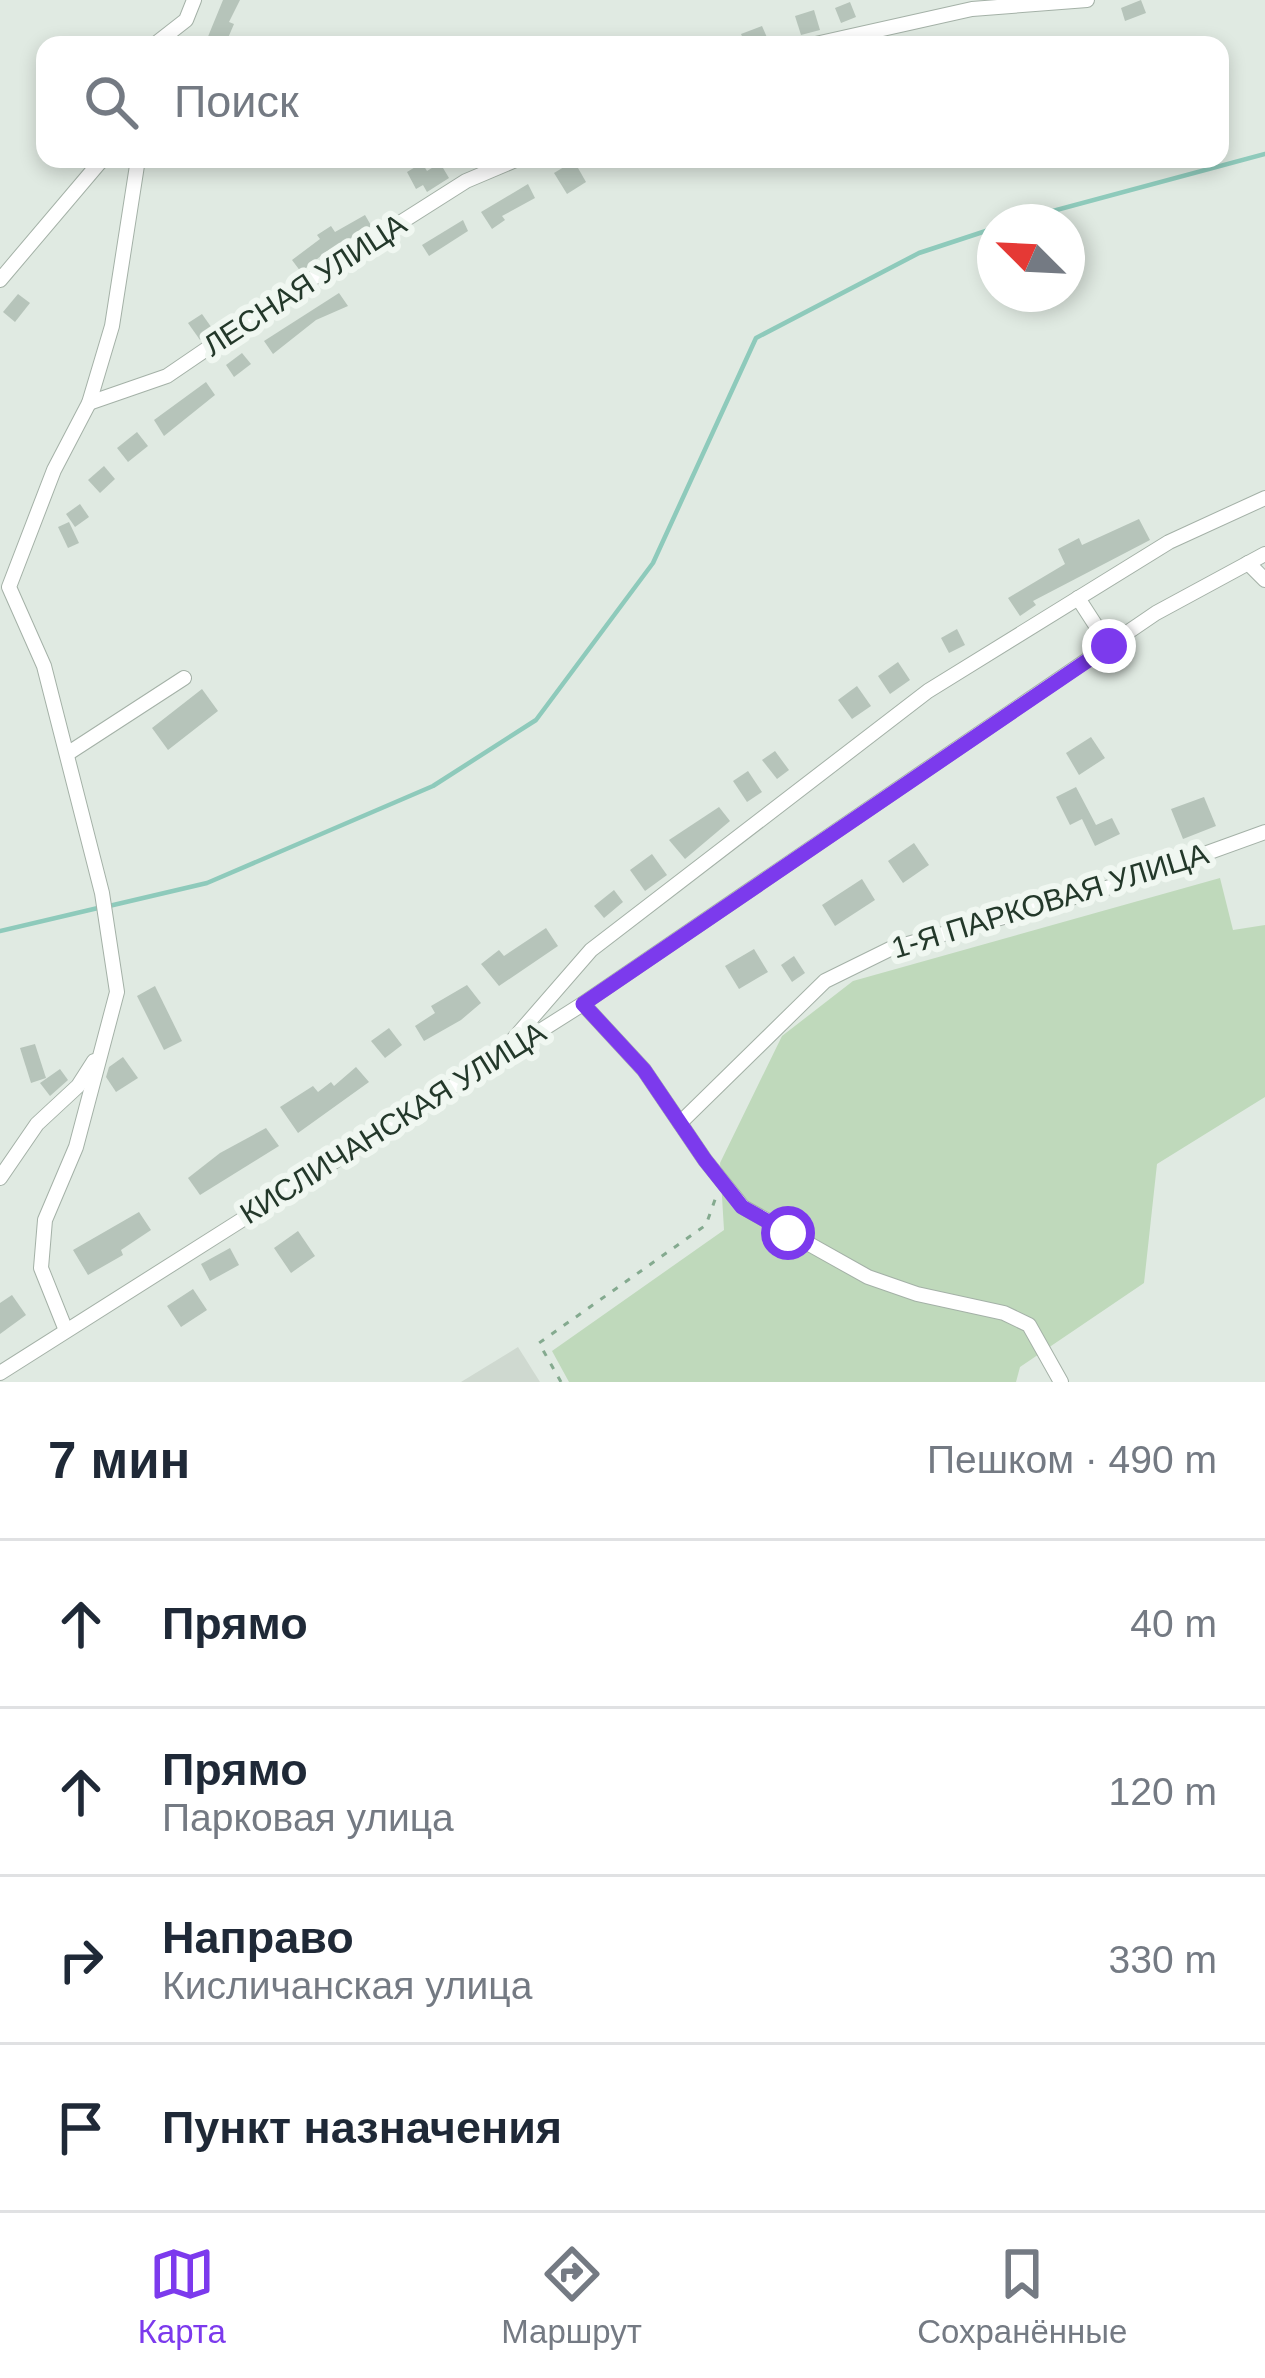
<!DOCTYPE html>
<html lang="ru">
<head>
<meta charset="utf-8">
<style>
  body { margin:0; font-family:Arial,sans-serif; background:#f6f6f7; color:#1f2937 }
  .compass { position:absolute; left:977px; top:204px; width:108px; height:108px; border-radius:50%; background:#fff; box-shadow:0 6px 18px #0003; rotate:294deg }
  .stop { position:absolute; width:36px; height:36px; margin:-27px; border:9px solid #7c3aed; border-radius:50%; background:#fff }
  .stop.end { background:#7c3aed; border-color:#fff; box-shadow:0 3px 12px #0008 }
  .list { margin:0; padding:0; list-style:none }
  h2 { display:flex; justify-content:space-between; align-items:center; height:156px; margin:0; padding:0 48px; font-size:51px }
  h2 small { font-size:39px; font-weight:400; color:#747a83 }
  .list li { display:grid; grid-template-columns:78px 1fr auto; gap:36px; align-items:center; box-sizing:border-box; height:168px; padding:0 48px; border-top:3px solid #e0e1e3 }
  .list b { display:block; font-size:45px; white-space:nowrap }
  .list p { margin:0; font-size:39px; white-space:nowrap; color:#747a83 }
  .list em { font-size:39px; font-style:normal; color:#747a83 }
  .icon { flex:none; width:66px; height:66px; fill:none; stroke:currentColor; stroke-width:2; stroke-linecap:round; stroke-linejoin:round }
  .map { position:relative; flex:none; width:1265px; height:1382px; overflow:hidden }
  .search { position:absolute; background:#fff; box-shadow:0 6px 18px #0003; left:36px; right:36px; top:36px; height:132px; display:flex; align-items:center; gap:30px; box-sizing:border-box; padding:0 42px; border-radius:24px; color:#747a83; font-size:45px }
  .sheet { height:828px; background:#fff }
  nav { display:flex; justify-content:space-around; align-items:center; box-sizing:border-box; height:168px; border-top:3px solid #e0e1e3; background:#fff; font-size:33px; color:#747a83 }
  nav a { display:grid; justify-items:center; gap:6px }
  nav .on { color:#7c3aed }
  .map>svg:first-child { display:block }
  .built { fill:#cfd9d0 }
  .green { fill:#bfd9bb }
  .lines { fill:none; stroke-linecap:round; stroke-linejoin:round }
  .stream { stroke:#8ecabb; stroke-width:4.5 }
  .building { fill:#b6c4ba }
  .minor-casing { stroke:#a4b1a7; stroke-width:16 }
  .path { stroke:#84aa8f; stroke-width:3; stroke-dasharray:6 9; stroke-linecap:butt }
  .minor { stroke:#fff; stroke-width:14 }
  .route { stroke:#7c3aed; stroke-width:15 }
  .labels { text-anchor:middle; stroke-width:12; stroke-linejoin:round; paint-order:stroke }
  .street-label { font-size:30px; fill:#23382a; stroke:#f0f7f1 }
</style>
</head>
<body>
<div class="map">
<svg width="1265" height="1382" viewBox="0 0 1265 1382">
  <rect width="100%" height="100%" fill="#e0eae2"/>
  <!-- built -->
  <polygon class="built" points="518,1347 540,1382 461,1382"/>
  <!-- green -->
  <polygon class="green" points="1220,878 1233,930 1265,925 1265,1097 1157,1164 1144,1283 1020,1367 1016,1382 569,1382 552,1351 724,1230 720,1163 782,1036 853,981"/>
  <g class="lines">
    <!-- stream -->
    <g class="stream">
      <polyline points="1012,222 1265,154"/>
      <polyline points="109,906 207,883 433,786 536,720 653,563 756,338 919,253 995,228"/>
      <polyline points="0,931 98,908"/>
    </g>
  </g>
  <!-- building -->
  <g class="building">
    <polygon points="223,0 240,0 229,22 234,24 225,45 207,39"/>
    <polygon points="1141,0 1146,13 1125,21 1121,8"/>
    <polygon points="850,2 856,17 841,23 835,8"/>
    <polygon points="814,10 820,30 801,35 795,16"/>
    <polygon points="762,26 769,42 746,45 741,34"/>
    <polygon points="574,161 586,182 567,194 554,173"/>
    <polygon points="422,163 427,171 440,163 449,178 427,192 423,185 416,189 407,172"/>
    <polygon points="528,184 535,198 502,216 505,220 492,229 481,212"/>
    <polygon points="365,215 372,227 327,251 301,272 292,260 320,239 317,235 331,226 335,232"/>
    <polygon points="463,220 468,231 429,256 422,245"/>
    <polygon points="339,293 348,306 316,320 273,354 264,341"/>
    <polygon points="18,294 30,303 15,322 3,312"/>
    <polygon points="202,314 214,331 200,340 188,323"/>
    <polygon points="242,353 251,364 234,377 226,365"/>
    <polygon points="206,382 215,395 164,436 154,420"/>
    <polygon points="137,432 148,446 128,462 117,448"/>
    <polygon points="104,466 115,479 100,493 88,480"/>
    <polygon points="80,504 89,517 75,527 66,514"/>
    <polygon points="1139,519 1150,540 1033,601 1036,605 1020,616 1008,598 1065,564 1058,549 1079,538 1082,545"/>
    <polygon points="69,522 79,543 68,548 58,527"/>
    <polygon points="957,629 965,645 949,653 941,638"/>
    <polygon points="898,662 910,680 890,694 878,676"/>
    <polygon points="857,686 871,706 852,719 838,700"/>
    <polygon points="202,689 218,711 168,750 152,728"/>
    <polygon points="1091,737 1105,758 1079,775 1066,753"/>
    <polygon points="775,751 789,770 777,779 762,760"/>
    <polygon points="748,771 762,792 747,802 733,781"/>
    <polygon points="1076,787 1096,825 1112,818 1120,834 1095,846 1082,819 1070,825 1056,797"/>
    <polygon points="1204,797 1216,826 1183,839 1171,809"/>
    <polygon points="719,807 730,821 685,859 669,840"/>
    <polygon points="914,843 929,865 903,883 888,861"/>
    <polygon points="652,854 667,875 645,891 630,870"/>
    <polygon points="862,879 875,900 835,926 822,905"/>
    <polygon points="614,890 623,902 604,918 594,906"/>
    <polygon points="546,928 558,946 499,986 481,964 499,950 504,956"/>
    <polygon points="754,949 768,972 739,989 725,966"/>
    <polygon points="794,956 805,973 792,982 781,965"/>
    <polygon points="467,985 481,1003 461,1020 424,1041 415,1026 435,1013 431,1006"/>
    <polygon points="155,986 182,1041 164,1050 137,996"/>
    <polygon points="389,1028 402,1045 385,1058 371,1041"/>
    <polygon points="35,1044 46,1078 31,1083 20,1048"/>
    <polygon points="123,1057 138,1078 116,1092 106,1077 109,1067"/>
    <polygon points="356,1067 369,1082 298,1133 280,1107 313,1086 318,1092 331,1082 334,1086"/>
    <polygon points="60,1069 68,1080 50,1096 40,1083"/>
    <polygon points="266,1128 279,1146 200,1195 188,1178 220,1153"/>
    <polygon points="139,1212 151,1230 121,1250 123,1255 88,1275 73,1250"/>
    <polygon points="298,1231 315,1256 291,1273 274,1248"/>
    <polygon points="230,1248 239,1265 210,1281 201,1264"/>
    <polygon points="193,1289 207,1310 181,1327 167,1306"/>
    <polygon points="12,1295 26,1315 0,1334 0,1303"/>
  </g>
  <g class="lines">
    <defs>
      <g id="minor">
        <polyline points="154,45 186,20 194,0"/>
        <polyline points="811,45 972,9 1087,0"/>
        <polyline points="0,280 100,162 107,159"/>
        <polyline points="89,403 167,376 277,301 466,181 518,159"/>
        <polyline points="1248,563 1265,580"/>
        <polyline points="1078,598 1109,646"/>
        <polyline points="67,754 184,678"/>
        <polyline points="583,1004 644,1070 705,1160 743,1207 868,1277 917,1294 1004,1313 1029,1325 1061,1382"/>
        <polyline points="511,1042 591,950 928,691 1169,542 1265,498"/>
        <polyline points="680,1123 825,981 890,949 1124,883 1265,832"/>
        <polyline points="0,1178 37,1124 78,1086 94,1061"/>
        <polyline points="65,1328 41,1268 45,1220 76,1147 117,992 102,893 44,666 9,587 54,470 89,403 112,326 138,159"/>
        <polyline points="0,1373 578,1007 1156,613 1265,554"/>
      </g>
    </defs>
    <!-- minor casing -->
    <use href="#minor" class="minor-casing"/>
    <!-- path -->
    <polyline class="path" points="561,1382 539,1343 706,1225 717,1194"/>
    <!-- minor -->
    <use href="#minor" class="minor"/>
  </g>
  <g class="lines">
    <!-- route -->
    <polyline class="route" points="788,1233 742,1207 705,1160 644,1070 583,1004 1109,646"/>
  </g>
  <g class="labels">
    <!-- street labels -->
    <g class="street-label">
      <text transform="translate(305 285) rotate(-33)" y="10">ЛЕСНАЯ УЛИЦА</text>
      <text transform="translate(1050 901) rotate(-17)" y="10">1-Я ПАРКОВАЯ УЛИЦА</text>
      <text transform="translate(393 1123) rotate(-32)" y="10">КИСЛИЧАНСКАЯ УЛИЦА</text>
    </g>
  </g>
</svg>
<svg class="compass" viewBox="-18 -18 36 36"><path d="M0-13l5 13h-10z" fill="#e53935"/><path d="M0 13l5-13h-10z" fill="#747a83"/></svg>
<div class="stop" style="left:788px;top:1233px"></div>
<div class="stop end" style="left:1109px;top:646px"></div>
<div class="search"><svg class="icon" aria-label="search" viewBox="0 0 24 24"><circle cx="10" cy="10" r="6"/><path d="M15 15l6 6"/></svg>Поиск</div>
</div>
<section class="sheet">
<h2>7 мин<small>Пешком · 490 m</small></h2>
<ul class="list">
<li><svg class="icon" aria-label="ahead" viewBox="0 0 24 24"><path d="M12 20V5M6 11l6-6 6 6"/></svg><div><b>Прямо</b></div><em>40 m</em></li>
<li><svg class="icon" aria-label="ahead" viewBox="0 0 24 24"><path d="M12 20V5M6 11l6-6 6 6"/></svg><div><b>Прямо</b><p>Парковая улица</p></div><em>120 m</em></li>
<li><svg class="icon" aria-label="right" viewBox="0 0 24 24"><path d="M7 20v-9h11M14 6l5 5-5 5"/></svg><div><b>Направо</b><p>Кисличанская улица</p></div><em>330 m</em></li>
<li><svg class="icon" aria-label="arrive" viewBox="0 0 24 24"><path d="M6 21V4h12l-3 4 3 4H6"/></svg><div><b>Пункт назначения</b></div></li>
</ul>
</section>
<nav>
<a class="on"><svg class="icon" aria-label="map" viewBox="0 0 24 24"><path d="M3 6l6-2 6 2 6-2v14l-6 2-6-2-6 2zM9 4v14M15 6v14"/></svg>Карта</a>
<a><svg class="icon" aria-label="directions" viewBox="0 0 24 24"><path d="M12 3l9 9-9 9-9-9zM9 14v-3h6M13 9l2 2-2 2"/></svg>Маршрут</a>
<a><svg class="icon" aria-label="saved" viewBox="0 0 24 24"><path d="M7 4h10v16l-5-4-5 4z"/></svg>Сохранённые</a>
</nav>
</body>
</html>
